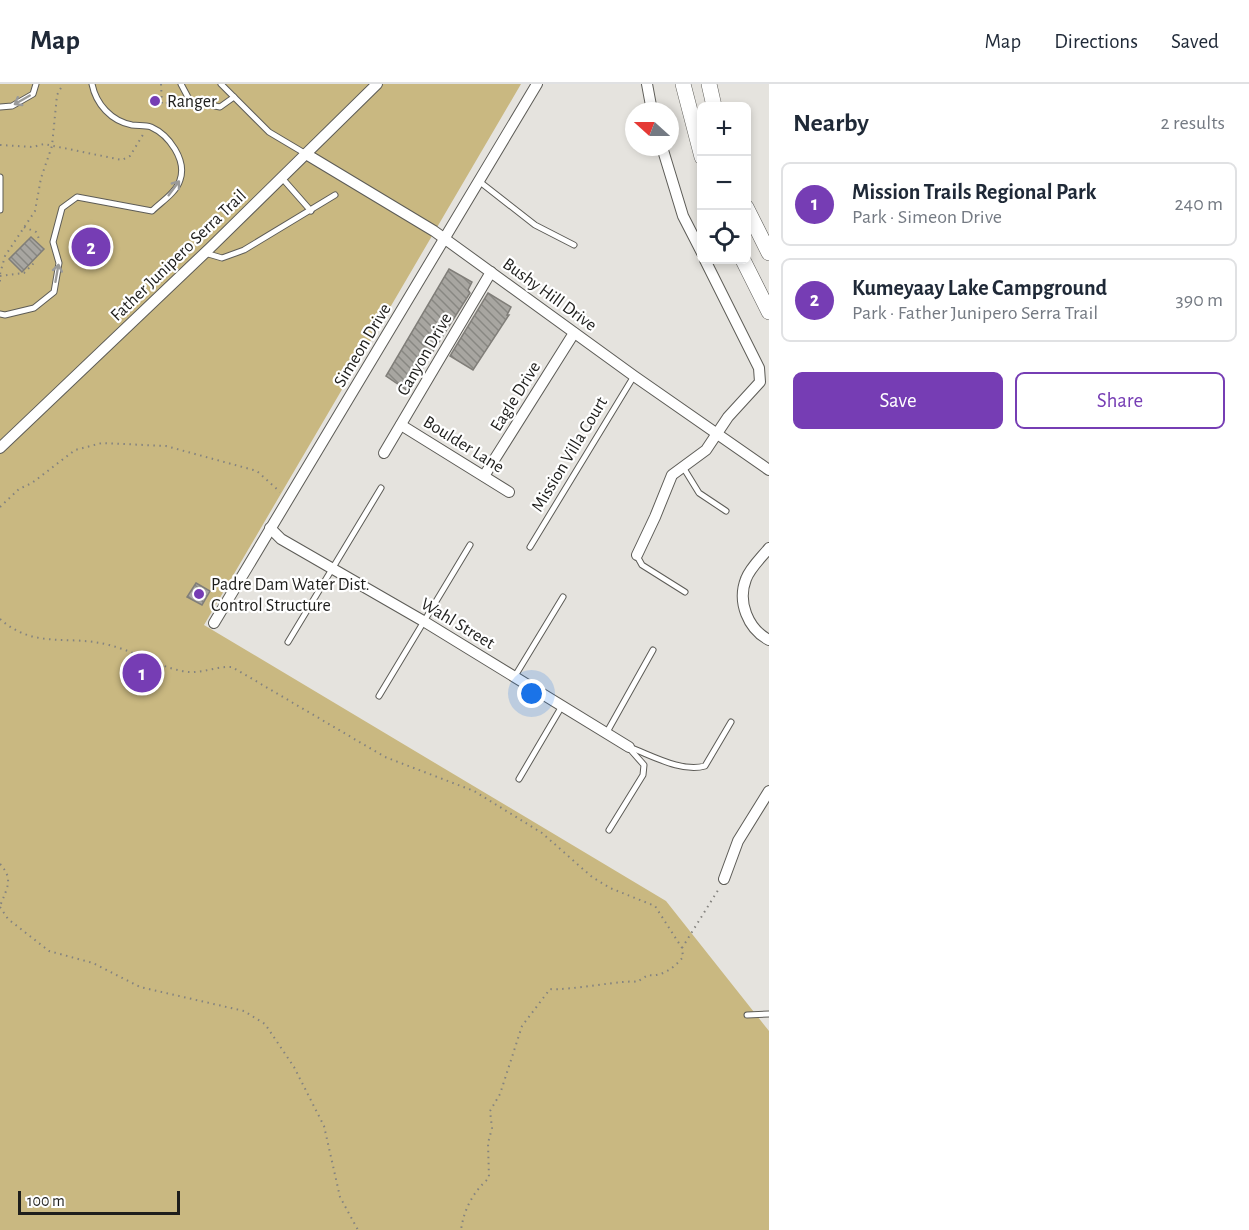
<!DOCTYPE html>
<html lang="en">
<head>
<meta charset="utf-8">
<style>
  body { margin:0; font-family:"Alegreya Sans",sans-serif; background:#f2f2f3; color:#1f2937 }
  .controls { position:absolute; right:18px; top:18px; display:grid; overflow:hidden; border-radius:9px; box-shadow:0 3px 9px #0003 }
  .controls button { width:54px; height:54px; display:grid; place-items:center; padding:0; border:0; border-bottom:2px solid #e0e1e3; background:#fff; color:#1f2937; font:30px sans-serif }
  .compass { position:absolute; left:625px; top:18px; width:54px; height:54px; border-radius:50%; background:#fff; box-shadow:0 3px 9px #0003; rotate:291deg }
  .scale { position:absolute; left:18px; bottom:15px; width:162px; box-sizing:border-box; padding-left:6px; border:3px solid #1e1e1c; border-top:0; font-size:16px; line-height:21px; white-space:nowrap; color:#1e1e1c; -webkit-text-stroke:4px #fff; paint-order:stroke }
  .you { position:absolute; left:532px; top:610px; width:21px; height:21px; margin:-15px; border:4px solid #fff; border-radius:50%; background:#1a73e8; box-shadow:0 0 0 9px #1a73e833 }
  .badge { display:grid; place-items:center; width:39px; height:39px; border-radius:50%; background:#763db4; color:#fff; font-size:20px; font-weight:700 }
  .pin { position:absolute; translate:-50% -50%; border:3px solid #fff; box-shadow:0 2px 6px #0006 }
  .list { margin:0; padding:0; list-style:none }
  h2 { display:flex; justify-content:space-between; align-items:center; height:78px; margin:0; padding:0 24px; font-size:26px }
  h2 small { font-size:20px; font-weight:400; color:#747a83 }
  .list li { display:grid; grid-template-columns:39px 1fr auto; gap:18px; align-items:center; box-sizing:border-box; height:84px; margin:0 12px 12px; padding:0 12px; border:2px solid #e0e1e3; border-radius:9px }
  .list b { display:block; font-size:22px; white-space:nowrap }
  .list p { margin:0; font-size:20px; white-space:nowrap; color:#747a83 }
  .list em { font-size:20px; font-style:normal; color:#747a83 }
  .actions { display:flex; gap:12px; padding:18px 24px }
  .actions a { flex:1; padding:14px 0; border:2px solid #763db4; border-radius:9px; text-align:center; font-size:21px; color:#763db4 }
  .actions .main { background:#763db4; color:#fff }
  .icon { flex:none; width:33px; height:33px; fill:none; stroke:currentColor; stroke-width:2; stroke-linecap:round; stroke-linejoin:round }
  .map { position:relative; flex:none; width:769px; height:1146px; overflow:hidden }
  header { display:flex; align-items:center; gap:36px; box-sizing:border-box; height:84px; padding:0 30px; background:#fff; border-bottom:2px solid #e0e1e3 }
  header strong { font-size:28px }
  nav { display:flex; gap:33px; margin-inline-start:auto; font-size:21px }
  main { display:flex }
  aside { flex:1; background:#fff }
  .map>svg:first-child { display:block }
  .green { fill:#c9b881 }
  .building { fill:url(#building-back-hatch); stroke:#807e79; stroke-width:1.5 }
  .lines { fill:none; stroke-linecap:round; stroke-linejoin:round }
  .lane-casing { stroke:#5d5c57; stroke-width:7 }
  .street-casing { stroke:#5d5c57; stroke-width:12 }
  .primary-casing { stroke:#5d5c57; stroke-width:16 }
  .path { stroke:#84837f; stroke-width:2; stroke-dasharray:1.5 4.5; stroke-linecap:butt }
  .lane { stroke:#fff; stroke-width:5 }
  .street { stroke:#fff; stroke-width:10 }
  .primary { stroke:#fff; stroke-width:15 }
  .oneway { stroke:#9a9a99 }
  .poi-dot { fill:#763db4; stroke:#fff; stroke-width:2 }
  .labels { text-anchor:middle; stroke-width:4.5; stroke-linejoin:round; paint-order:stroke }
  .poi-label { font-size:18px; fill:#1e1e1c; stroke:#fff; text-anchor:start }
  .street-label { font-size:18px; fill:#1e1e1c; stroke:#fff }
</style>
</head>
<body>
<header>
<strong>Map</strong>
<nav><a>Map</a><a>Directions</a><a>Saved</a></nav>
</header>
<main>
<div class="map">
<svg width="769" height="1146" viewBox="0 0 769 1146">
  <defs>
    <pattern id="building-back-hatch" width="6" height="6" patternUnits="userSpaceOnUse" patternTransform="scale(1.5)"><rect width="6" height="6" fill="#a8a6a1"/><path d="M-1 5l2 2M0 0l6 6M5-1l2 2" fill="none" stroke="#888782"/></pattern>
  </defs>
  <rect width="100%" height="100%" fill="#e5e3de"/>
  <!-- green -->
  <polygon class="green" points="0,0 521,0 204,541 666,817 769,947 769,1146 0,1146"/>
  <!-- building -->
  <g class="building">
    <polygon points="31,153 44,165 22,188 9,175"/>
    <polygon points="449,185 472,198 468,206 470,209 408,307 386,292"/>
    <polygon points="488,209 511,223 507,231 509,231 473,286 450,272"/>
    <polygon points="196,499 210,507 202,521 187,513"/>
  </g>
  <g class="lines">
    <defs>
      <g id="lane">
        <polyline points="181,0 190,17 220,23 234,13"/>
        <polyline points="221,0 269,48 306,70"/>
        <polyline points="0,23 12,22 33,10 36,0"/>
        <polyline points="0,93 0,126"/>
        <polyline points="282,94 311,127"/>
        <polyline points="480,98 535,141 574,161"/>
        <polyline points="205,169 222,174 244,166 335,111"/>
        <path d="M0,230L5,231L34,224L54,208L59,179L53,158L62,124L77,113L152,127C161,118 176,109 180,96C187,76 169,51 151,43C145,41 138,42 132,41C111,37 96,20 92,0"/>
        <polyline points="683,383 699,409 726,427"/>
        <polyline points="530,463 634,292"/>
        <polyline points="637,472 642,481 685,508"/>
        <polyline points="288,558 381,404"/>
        <polyline points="515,592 563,513"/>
        <polyline points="379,612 470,461"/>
        <polyline points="607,648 653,566"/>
        <path d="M629,663C651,671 682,689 705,682L731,638"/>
        <polyline points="519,695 562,622"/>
        <polyline points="609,746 643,691 644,681 629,664"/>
        <polyline points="747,931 769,930"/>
      </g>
      <g id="street">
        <polyline points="647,0 652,27"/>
        <polyline points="662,63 683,132 702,169"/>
        <polyline points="306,70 434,147 634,292 769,386"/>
        <polyline points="401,341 509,408"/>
        <polyline points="0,364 210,164 377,0"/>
        <polyline points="384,369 491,188"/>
        <polyline points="484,392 574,249"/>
        <polyline points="270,444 281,455 425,538 629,663"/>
        <path d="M769,464C761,474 750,484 746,495C737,518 748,545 769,556"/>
        <polyline points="637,471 655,433 672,391 706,366 728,333 760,298 759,284 705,176"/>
        <polyline points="214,539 537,0"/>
        <polyline points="724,795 738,757 769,707"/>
      </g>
      <g id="primary">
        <polyline points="683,0 702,73"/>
        <polyline points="709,0 714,22"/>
        <polyline points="746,123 769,169"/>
        <polyline points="743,176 769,228"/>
      </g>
    </defs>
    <!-- lane casing -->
    <use href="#lane" class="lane-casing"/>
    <!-- street casing -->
    <use href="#street" class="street-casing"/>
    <!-- primary casing -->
    <use href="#primary" class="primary-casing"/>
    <!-- path -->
    <g class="path">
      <polyline points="161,0 162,20 180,16"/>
      <polyline points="0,61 33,63 44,60 122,76 130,72 144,49"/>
      <polyline points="24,143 36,148 40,157"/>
      <polyline points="0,190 5,172 35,127 41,94 52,62 57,11 63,0"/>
      <polyline points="0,192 24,189 35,178"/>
      <polyline points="0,196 0,201"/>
      <polyline points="0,423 19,405 32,399 75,366 102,359 166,362 257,387 280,408"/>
      <path d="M0,535C35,566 68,550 109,561C134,567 157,582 182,587C200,591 215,582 232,583L385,673L474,707L542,749L592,793L610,804L655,822L682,864L683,873C674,884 662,893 648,891L637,898C627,895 568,907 550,905L522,942L500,1010L490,1027L492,1044L488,1059L489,1094C473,1108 464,1125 461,1146"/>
      <path d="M0,780C14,795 7,804 0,822"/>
      <polyline points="0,823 8,835 49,867 93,879 140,903 244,927 265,940 294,983 324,1042 340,1113 358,1146"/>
      <polyline points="682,864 720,803"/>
    </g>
    <!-- lane -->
    <use href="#lane" class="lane"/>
    <!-- street -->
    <use href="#street" class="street"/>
    <!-- primary -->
    <use href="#primary" class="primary"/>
  </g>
  <!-- one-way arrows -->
  <defs><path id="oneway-shaft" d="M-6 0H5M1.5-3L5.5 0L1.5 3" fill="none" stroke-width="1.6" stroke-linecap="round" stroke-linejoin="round" transform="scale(1.5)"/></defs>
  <g class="oneway">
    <use href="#oneway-shaft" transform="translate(22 16) rotate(150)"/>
    <use href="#oneway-shaft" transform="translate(174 104) rotate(-53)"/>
    <use href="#oneway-shaft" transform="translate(57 189) rotate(-80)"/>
  </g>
  <!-- markers -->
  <g class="poi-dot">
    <circle cx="155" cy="17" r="6"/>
    <circle cx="199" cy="510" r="6"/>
  </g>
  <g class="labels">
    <!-- poi labels -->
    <g class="poi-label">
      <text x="167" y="23">Ranger</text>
      <text x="211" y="506">Padre Dam Water Dist.<tspan x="211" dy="21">Control Structure</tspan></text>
    </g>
    <!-- street labels -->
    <g class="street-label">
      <text transform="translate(178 171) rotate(-44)" y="6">Father Junipero Serra Trail</text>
      <text transform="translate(550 210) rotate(36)" y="6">Bushy Hill Drive</text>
      <text transform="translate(362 261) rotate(-59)" y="6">Simeon Drive</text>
      <text transform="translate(424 270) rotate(-60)" y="6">Canyon Drive</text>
      <text transform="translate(515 312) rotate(-58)" y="6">Eagle Drive</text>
      <text transform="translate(464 360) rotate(32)" y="6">Boulder Lane</text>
      <text transform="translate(569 370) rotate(-59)" y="6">Mission Villa Court</text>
      <text transform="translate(458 539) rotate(31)" y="6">Wahl Street</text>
    </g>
  </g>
</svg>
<div class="controls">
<button>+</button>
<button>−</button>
<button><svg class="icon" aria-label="locate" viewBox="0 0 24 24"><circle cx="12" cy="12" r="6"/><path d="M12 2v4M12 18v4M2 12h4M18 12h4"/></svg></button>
</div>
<svg class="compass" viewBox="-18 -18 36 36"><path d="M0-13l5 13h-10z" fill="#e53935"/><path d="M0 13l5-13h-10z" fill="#747a83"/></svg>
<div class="scale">100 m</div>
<div class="you"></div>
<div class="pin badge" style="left:142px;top:589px">1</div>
<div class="pin badge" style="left:91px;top:163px">2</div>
</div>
<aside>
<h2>Nearby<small>2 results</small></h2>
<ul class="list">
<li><span class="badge">1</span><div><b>Mission Trails Regional Park</b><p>Park · Simeon Drive</p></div><em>240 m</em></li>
<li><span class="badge">2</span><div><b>Kumeyaay Lake Campground</b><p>Park · Father Junipero Serra Trail</p></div><em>390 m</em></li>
</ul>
<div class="actions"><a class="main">Save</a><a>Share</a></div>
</aside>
</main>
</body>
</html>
